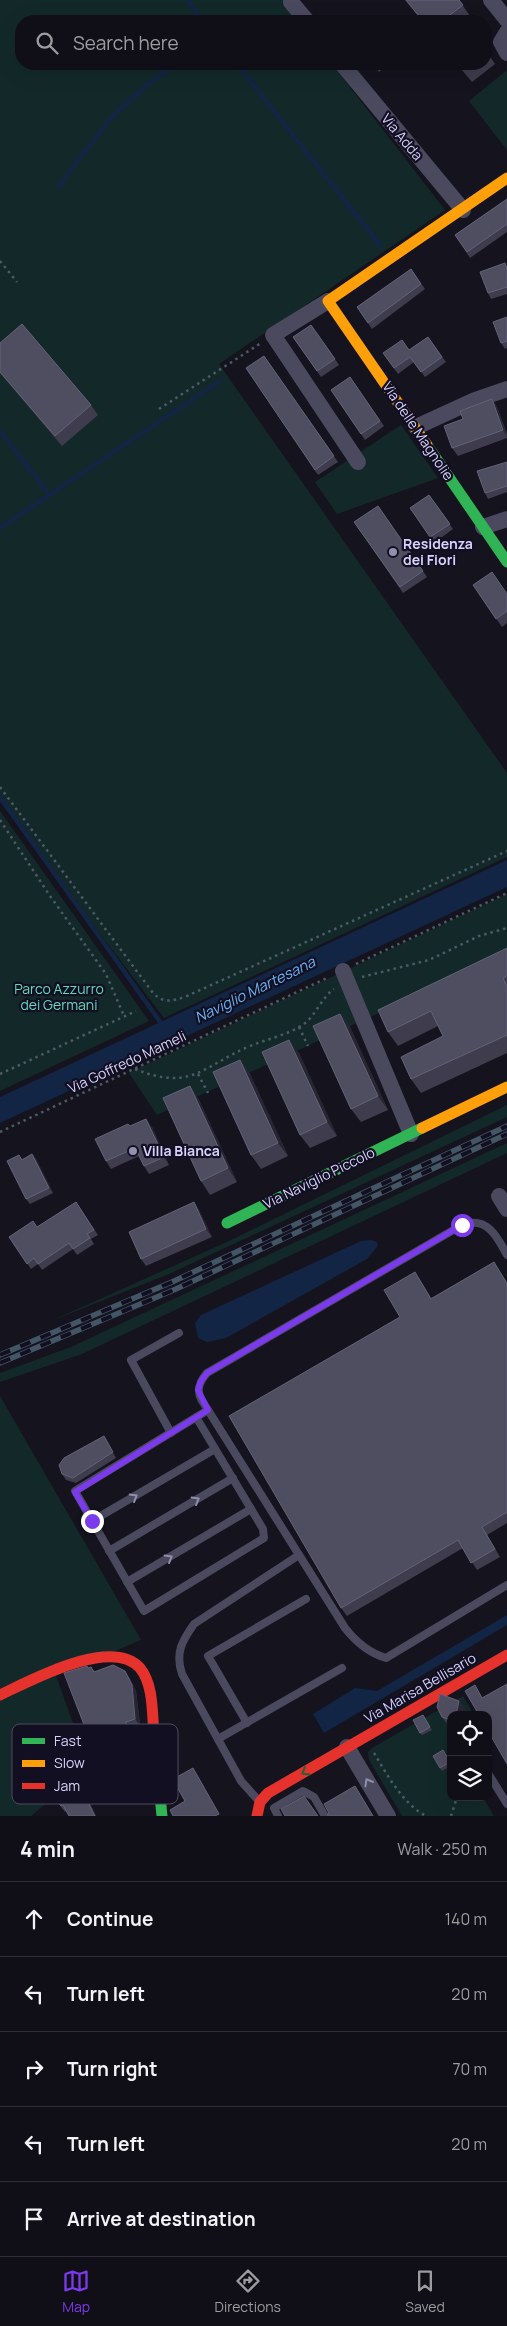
<!DOCTYPE html>
<html lang="en">
<head>
<meta charset="utf-8">
<style>
  body { margin:0; font-family:Manrope,sans-serif; background:#1e1c23; color:#f1f3f6 }
  .controls { position:absolute; right:15px; bottom:15px; display:grid; overflow:hidden; border-radius:10px; box-shadow:0 5px 20px #0002 }
  .controls button { width:45px; height:45px; display:grid; place-items:center; padding:0; border:0; border-bottom:1px solid #302e35; background:#100e16; color:#f1f3f6; font:25px sans-serif }
  .stop { position:absolute; width:15px; height:15px; margin:-11px; border:4px solid #7c3aed; border-radius:50%; background:#fff }
  .stop.end { background:#7c3aed; border-color:#fff; box-shadow:0 1px 5px #0008 }
  .list { margin:0; padding:0; list-style:none }
  h2 { display:flex; justify-content:space-between; align-items:center; height:65px; margin:0; padding:0 20px; font-size:21px }
  h2 small { font-size:16px; font-weight:400; color:#9c9ca1 }
  .list li { display:grid; grid-template-columns:32px 1fr auto; gap:15px; align-items:center; box-sizing:border-box; height:75px; padding:0 20px; border-top:1px solid #302e35 }
  .list b { display:block; font-size:19px; white-space:nowrap }
  .list em { font-size:16px; font-style:normal; color:#9c9ca1 }
  .icon { flex:none; width:28px; height:28px; fill:none; stroke:currentColor; stroke-width:2; stroke-linecap:round; stroke-linejoin:round }
  .map { position:relative; flex:none; width:507px; height:1816px; overflow:hidden }
  .search { position:absolute; background:#100e16; box-shadow:0 5px 20px #0002; left:15px; right:15px; top:15px; height:55px; display:flex; align-items:center; gap:12px; box-sizing:border-box; padding:0 18px; border-radius:20px; color:#9c9ca1; font-size:19px }
  .sheet { height:440px; background:#100e16 }
  nav { display:flex; justify-content:space-around; align-items:center; box-sizing:border-box; height:70px; border-top:1px solid #302e35; background:#100e16; font-size:14px; color:#9c9ca1 }
  nav a { display:grid; justify-items:center; gap:2px }
  nav .on { color:#7c3aed }
  .map>svg:first-child { display:block }
  .green { fill:#132929 }
  .water { fill:#122544 }
  .lines { fill:none; stroke-linecap:round; stroke-linejoin:round }
  .stream { stroke:#122544; stroke-width:4.5 }
  .path { stroke:#4c5a66; stroke-width:2.5; stroke-dasharray:2.5 4; stroke-linecap:butt }
  .lane { stroke:#4a495e; stroke-width:8 }
  .street { stroke:#4a495e; stroke-width:16 }
  .fast { stroke:#30b455; stroke-width:11 }
  .slow { stroke:#ff9f0a; stroke-width:11 }
  .jam { stroke:#e5322d; stroke-width:11 }
  .rail-casing { stroke:#435665; stroke-width:5.5 }
  .rail { stroke:#120f22; stroke-width:4; stroke-dasharray:11; stroke-linecap:butt }
  .wall { fill:#3e3c4d }
  .shaded-wall { fill:#272532 }
  .building { fill:#4f4d60; stroke:#646278 }
  .oneway { stroke:#908ead }
  .oneway2 { stroke:#21623c }
  .route { stroke:#7c3aed; stroke-width:6 }
  .poi-dot { fill:#9390ae; stroke:#120f22; stroke-width:2 }
  .labels { text-anchor:middle; stroke-width:4.5; stroke-linejoin:round; paint-order:stroke }
  .street-label { font-size:14px; fill:#d7d3fc; stroke:#120f22 }
  .poi-label { font-size:14px; font-weight:bold; fill:#d7d3fc; stroke:#120f22; text-anchor:start }
  .park-label { font-size:14px; fill:#63d8bb; stroke:#120f22 }
  .water-label { font-size:15px; font-style:italic; fill:#67b4f6; stroke:#120f22 }
  .key { fill:#120f22; stroke:#4d4a63; stroke-width:1 }
  .key-label { font-size:14px; fill:#d7d3fc }
</style>
</head>
<body>
<div class="map">
<svg width="507" height="1816" viewBox="0 0 507 1816">
  <rect width="100%" height="100%" fill="#15131e"/>
  <!-- green -->
  <g class="green">
    <polygon points="0,0 285,0 299,21 21,21 21,64 332,64 445,210 219,364 507,773 507,857 164,1018 0,802"/>
    <polygon points="507,70 507,150 469,101"/>
    <polygon points="401,425 438,478 337,514 315,482"/>
    <polygon points="0,811 149,1021 0,1091"/>
    <polygon points="507,894 507,954 157,1115 129,1073"/>
    <polygon points="507,1105 507,1117 169,1274 51,1321 229,1241"/>
    <polygon points="507,1143 507,1153 82,1354 0,1382 0,1373 71,1347"/>
    <polygon points="0,1396 141,1640 56,1676 89,1767 31,1816 0,1816"/>
    <polygon points="463,1696 474,1715 451,1715 451,1797 483,1797 494,1816 402,1816 369,1760 368,1752 372,1748"/>
  </g>
  <!-- water -->
  <g class="water">
    <polygon points="507,860 507,887 0,1123 0,1097"/>
    <polygon points="371,1240 377,1242 378,1246 367,1259 226,1338 207,1342 198,1338 195,1323 201,1315 361,1241"/>
    <polygon points="507,1615 507,1625 324,1733 313,1714 355,1688 377,1691"/>
  </g>
  <g class="lines">
    <!-- stream -->
    <g class="stream">
      <polyline points="187,0 203,21"/>
      <polyline points="237,64 380,245"/>
      <polyline points="58,187 110,119 147,85 175,64"/>
      <polyline points="0,431 49,494"/>
      <polyline points="0,528 220,381"/>
      <polyline points="0,797 163,1026"/>
    </g>
    <!-- path -->
    <g class="path">
      <polyline points="0,261 17,282"/>
      <polyline points="159,409 261,343"/>
      <path d="M0,787L153,993C164,1004 173,1001 187,996L507,851"/>
      <polyline points="0,820 50,896 106,974 124,1016"/>
      <polyline points="356,964 507,893"/>
      <polyline points="362,977 429,960 479,936 507,928"/>
      <polyline points="299,1027 308,1046"/>
      <path d="M135,1069C191,1092 203,1066 250,1046C267,1039 288,1035 304,1024C316,1015 322,997 334,989"/>
      <polyline points="0,1074 136,1011"/>
      <polyline points="198,1074 208,1093"/>
      <polyline points="0,1132 329,977"/>
      <path d="M374,1753C388,1776 402,1803 426,1816"/>
      <polyline points="451,1816 457,1797"/>
    </g>
    <!-- lane -->
    <g class="lane">
      <path d="M507,1255C497,1236 487,1216 462,1225L207,1373C200,1381 196,1389 201,1399L345,1628C356,1642 369,1653 386,1658L507,1585"/>
      <polyline points="196,1417 263,1529 264,1538 144,1611 75,1491 208,1410"/>
      <polyline points="171,1433 131,1360 179,1333"/>
      <polyline points="92,1521 215,1449"/>
      <polyline points="109,1551 233,1478"/>
      <polyline points="127,1582 251,1509"/>
      <polyline points="247,1723 208,1656 306,1599"/>
      <polyline points="218,1739 342,1668"/>
      <polyline points="488,1773 507,1804"/>
      <path d="M258,1800L241,1781L182,1674C175,1653 182,1641 194,1624L299,1555"/>
      <polyline points="278,1816 274,1808 303,1791 314,1797 325,1816"/>
    </g>
    <!-- street -->
    <g class="street">
      <polyline points="491,0 507,20"/>
      <polyline points="291,2 307,21"/>
      <polyline points="507,32 501,42 507,53"/>
      <polyline points="342,64 463,210"/>
      <polyline points="328,301 273,335 358,462"/>
      <polyline points="416,427 475,400 507,389"/>
      <polyline points="483,527 507,519"/>
      <polyline points="343,971 411,1134"/>
      <polyline points="499,1196 507,1209"/>
      <polyline points="347,1747 388,1816"/>
    </g>
    <!-- fast -->
    <g class="fast">
      <polyline points="427,445 507,562"/>
      <polyline points="227,1223 422,1128"/>
      <polyline points="154,1735 162,1816"/>
    </g>
    <!-- slow -->
    <g class="slow">
      <polyline points="427,445 328,301 507,178"/>
      <polyline points="422,1128 507,1087"/>
    </g>
    <!-- jam -->
    <g class="jam">
      <path d="M0,1695C30,1681 111,1636 140,1668C154,1685 152,1715 154,1735"/>
      <polyline points="257,1816 260,1802 268,1793 507,1655"/>
    </g>
    <defs>
      <g id="rail">
        <polyline points="0,1355 172,1282 507,1126"/>
        <polyline points="0,1363 176,1289 507,1134"/>
      </g>
    </defs>
    <!-- rail casing -->
    <use href="#rail" class="rail-casing"/>
    <!-- rail -->
    <use href="#rail" class="rail"/>
  </g>
  <!-- wall -->
  <g class="wall">
    <polygon points="405,0 459,0 472,19 469,21 422,21"/>
    <polygon points="486,51 495,64 472,82 457,64 486,64"/>
    <polygon points="373,64 389,64 379,72"/>
    <polygon points="507,199 507,232 470,258 455,235"/>
    <polygon points="507,266 507,294 491,299 488,293"/>
    <polygon points="411,269 425,289 372,329 357,307"/>
    <polygon points="507,317 507,348 505,349 501,343"/>
    <polygon points="311,325 339,365 321,377 293,337"/>
    <polygon points="428,337 446,362 425,377 414,362 398,374 383,353 409,350"/>
    <polygon points="0,343 91,405 98,415 62,446 0,373"/>
    <polygon points="264,356 338,462 318,475 246,368"/>
    <polygon points="350,377 384,426 365,440 331,390"/>
    <polygon points="492,399 497,407 507,434 507,438 458,456 452,448 463,419"/>
    <polygon points="507,462 507,492 488,499 485,493"/>
    <polygon points="429,495 453,529 434,543 410,508"/>
    <polygon points="378,506 427,577 403,593 354,522"/>
    <polygon points="473,585 507,594 507,623 502,627"/>
    <polygon points="507,948 507,1053 421,1093 411,1079 443,1036 438,1026 398,1046 388,1032"/>
    <polygon points="340,1014 350,1027 388,1110 361,1122 351,1109"/>
    <polygon points="299,1053 337,1136 310,1148 300,1135"/>
    <polygon points="240,1060 250,1074 288,1156 261,1169 251,1155"/>
    <polygon points="190,1086 199,1100 237,1182 210,1195 201,1181"/>
    <polygon points="130,1126 152,1127 169,1165 149,1174 144,1166 139,1156 111,1169 106,1161"/>
    <polygon points="32,1154 36,1159 53,1193 30,1204 26,1199 22,1159"/>
    <polygon points="76,1202 98,1235 91,1239 94,1244 77,1255 73,1249 42,1270 38,1264 31,1269 9,1237 37,1227"/>
    <polygon points="194,1202 199,1210 212,1237 146,1266 141,1259"/>
    <polygon points="494,1262 507,1282 507,1523 487,1535 500,1557 477,1570 463,1548 347,1616 341,1608 400,1317 420,1280 431,1298"/>
    <polygon points="104,1436 116,1458 76,1483 66,1480 62,1474"/>
    <polygon points="88,1668 95,1671 125,1671 129,1677 136,1691 140,1725 131,1728 141,1758 105,1772 100,1766"/>
    <polygon points="459,1701 469,1715 451,1715 451,1729 442,1717"/>
    <polygon points="423,1715 432,1730 422,1735 420,1733"/>
    <polygon points="451,1762 451,1766 442,1771 440,1768"/>
    <polygon points="92,1785 96,1790 87,1797 96,1816 69,1816 66,1811 65,1812 52,1795"/>
  </g>
  <!-- shaded-wall -->
  <g class="shaded-wall">
    <polygon points="492,399 497,407 507,436 503,430"/>
    <polygon points="340,1014 350,1027 388,1110 378,1096"/>
    <polygon points="289,1040 299,1053 337,1136 327,1122"/>
    <polygon points="240,1060 250,1074 288,1156 278,1143"/>
    <polygon points="190,1086 199,1100 237,1182 228,1168"/>
    <polygon points="146,1119 152,1127 169,1165 164,1157"/>
    <polygon points="32,1154 36,1159 53,1193 49,1188"/>
    <polygon points="194,1202 199,1210 212,1237 206,1229"/>
    <polygon points="125,1671 129,1677 136,1691 140,1725 135,1719"/>
    <polygon points="459,1701 469,1715 456,1715"/>
    <polygon points="126,1722 131,1728 141,1758 137,1752"/>
    <polygon points="193,1768 198,1776 221,1816 219,1814"/>
    <polygon points="83,1792 87,1797 96,1816 95,1816"/>
  </g>
  <!-- building -->
  <g class="building">
    <polygon points="406,0 459,0 463,5 442,21 423,21"/>
    <polygon points="458,64 468,64 462,69"/>
    <polygon points="507,199 507,224 467,252 455,235"/>
    <polygon points="505,263 507,268 507,287 488,293 480,272"/>
    <polygon points="411,269 421,284 368,323 357,307"/>
    <polygon points="507,317 507,341 501,343 493,322"/>
    <polygon points="22,324 91,405 55,436 0,372 0,343"/>
    <polygon points="311,325 335,359 317,371 293,337"/>
    <polygon points="428,337 442,357 421,372 410,357 394,368 383,353 402,340 409,350"/>
    <polygon points="264,356 334,456 315,470 246,368"/>
    <polygon points="350,377 380,421 361,434 331,390"/>
    <polygon points="492,399 503,430 452,448 444,426 463,419 460,411"/>
    <polygon points="507,462 507,486 485,493 477,471"/>
    <polygon points="429,495 450,524 430,537 410,508"/>
    <polygon points="378,506 423,571 400,587 354,522"/>
    <polygon points="492,572 507,594 507,611 496,619 473,585"/>
    <polygon points="507,948 507,976 503,978 507,987 507,1035 411,1079 401,1057 443,1036 431,1011 388,1032 378,1010"/>
    <polygon points="340,1014 378,1096 351,1109 313,1026"/>
    <polygon points="289,1040 327,1122 300,1135 262,1052"/>
    <polygon points="240,1060 278,1143 251,1155 213,1072"/>
    <polygon points="190,1086 228,1168 201,1181 163,1098"/>
    <polygon points="146,1119 164,1157 144,1166 135,1148 106,1161 95,1139 128,1124 130,1126"/>
    <polygon points="32,1154 49,1188 26,1199 7,1161 19,1155 22,1160"/>
    <polygon points="76,1202 94,1230 87,1234 90,1238 73,1249 69,1243 38,1264 34,1258 27,1264 9,1237 33,1221 37,1227"/>
    <polygon points="194,1202 206,1229 141,1259 129,1232"/>
    <polygon points="494,1262 507,1284 507,1512 482,1527 495,1549 471,1563 458,1540 341,1608 229,1416 400,1317 384,1290 415,1272 431,1299"/>
    <polygon points="104,1436 113,1452 73,1478 62,1474 59,1465 64,1458"/>
    <polygon points="113,1665 125,1671 132,1685 135,1719 126,1722 137,1752 100,1766 64,1673 87,1666 88,1668 91,1667 94,1672"/>
    <polygon points="507,1684 507,1764 488,1731 488,1715 479,1715 465,1691 475,1685 482,1698"/>
    <polygon points="440,1694 459,1701 456,1715 451,1715 451,1720 442,1717 437,1707"/>
    <polygon points="423,1715 430,1727 420,1733 413,1720"/>
    <polygon points="443,1750 450,1762 440,1768 433,1756"/>
    <polygon points="193,1768 219,1814 215,1816 173,1816 170,1810 185,1801 177,1787 179,1786 175,1778"/>
    <polygon points="78,1771 92,1785 83,1792 95,1816 69,1816 63,1805 61,1806 52,1795"/>
    <polygon points="355,1786 373,1816 327,1816 329,1813 324,1804"/>
    <polygon points="304,1796 318,1816 285,1816 281,1809"/>
  </g>
  <!-- one-way arrows -->
  <defs><path id="oneway-chevron" d="M-2-3.5L2.5 0L-2 3.5" fill="none" stroke-width="1.6" stroke-linecap="round" stroke-linejoin="round" transform="scale(1.25)"/></defs>
  <g class="oneway">
    <use href="#oneway-chevron" transform="translate(134 1497) rotate(-30)"/>
    <use href="#oneway-chevron" transform="translate(196 1500) rotate(-30)"/>
    <use href="#oneway-chevron" transform="translate(169 1558) rotate(-30)"/>
    <use href="#oneway-chevron" transform="translate(368 1782) rotate(-120)"/>
  </g>
  <use class="oneway2" href="#oneway-chevron" transform="translate(305 1772) rotate(150)"/>
  <g class="lines">
    <!-- route -->
    <polyline class="route" points="92,1521 75,1492 208,1410 198,1390 201,1381 207,1373 462,1225"/>
  </g>
  <!-- markers -->
  <g class="poi-dot">
    <circle cx="393" cy="552" r="5"/>
    <circle cx="133" cy="1151" r="5"/>
  </g>
  <g class="labels">
    <!-- street labels -->
    <g class="street-label">
      <text transform="translate(402 137) rotate(50)" y="5">Via Adda</text>
      <text transform="translate(418 431) rotate(56)" y="5">Via delle Magnolie</text>
      <text transform="translate(127 1062) rotate(-25)" y="5">Via Goffredo Mameli</text>
      <text transform="translate(319 1178) rotate(-26)" y="5">Via Naviglio Piccolo</text>
      <text transform="translate(420 1688) rotate(-30)" y="5">Via Marisa Bellisario</text>
    </g>
    <!-- poi labels -->
    <g class="poi-label">
      <text x="403" y="549">Residenza<tspan x="403" dy="16">dei Fiori</tspan></text>
      <text x="143" y="1156">Villa Bianca</text>
    </g>
    <!-- park labels -->
    <g class="park-label">
      <text x="59" y="994">Parco Azzurro<tspan x="59" dy="16">dei Germani</tspan></text>
    </g>
    <!-- water labels -->
    <g class="water-label">
      <text transform="translate(255 990) rotate(-26)" y="5">Naviglio Martesana</text>
    </g>
  </g>
  <!-- legend -->
  <rect x="12" y="1724" width="166" height="80" rx="8" class="key"/>
  <rect x="22" y="1738" width="23" height="6" fill="#30b455"/>
  <rect x="22" y="1760" width="23" height="7" fill="#ff9f0a"/>
  <rect x="22" y="1783" width="23" height="6" fill="#e5322d"/>
  <g class="key-label">
    <text x="54" y="1746">Fast</text>
    <text x="54" y="1768">Slow</text>
    <text x="54" y="1791">Jam</text>
  </g>
</svg>
<div class="controls">
<button><svg class="icon" aria-label="locate" viewBox="0 0 24 24"><circle cx="12" cy="12" r="6"/><path d="M12 2v4M12 18v4M2 12h4M18 12h4"/></svg></button>
<button><svg class="icon" aria-label="layers" viewBox="0 0 24 24"><path d="M12 4l9 5-9 5-9-5zM3 14l9 5 9-5"/></svg></button>
</div>
<div class="stop" style="left:462px;top:1225px"></div>
<div class="stop end" style="left:92px;top:1521px"></div>
<div class="search"><svg class="icon" aria-label="search" viewBox="0 0 24 24"><circle cx="10" cy="10" r="6"/><path d="M15 15l6 6"/></svg>Search here</div>
</div>
<section class="sheet">
<h2>4 min<small>Walk · 250 m</small></h2>
<ul class="list">
<li><svg class="icon" aria-label="ahead" viewBox="0 0 24 24"><path d="M12 20V5M6 11l6-6 6 6"/></svg><div><b>Continue</b></div><em>140 m</em></li>
<li><svg class="icon" aria-label="left" viewBox="0 0 24 24"><path d="M17 20v-9H6M10 6l-5 5 5 5"/></svg><div><b>Turn left</b></div><em>20 m</em></li>
<li><svg class="icon" aria-label="right" viewBox="0 0 24 24"><path d="M7 20v-9h11M14 6l5 5-5 5"/></svg><div><b>Turn right</b></div><em>70 m</em></li>
<li><svg class="icon" aria-label="left" viewBox="0 0 24 24"><path d="M17 20v-9H6M10 6l-5 5 5 5"/></svg><div><b>Turn left</b></div><em>20 m</em></li>
<li><svg class="icon" aria-label="arrive" viewBox="0 0 24 24"><path d="M6 21V4h12l-3 4 3 4H6"/></svg><div><b>Arrive at destination</b></div></li>
</ul>
</section>
<nav>
<a class="on"><svg class="icon" aria-label="map" viewBox="0 0 24 24"><path d="M3 6l6-2 6 2 6-2v14l-6 2-6-2-6 2zM9 4v14M15 6v14"/></svg>Map</a>
<a><svg class="icon" aria-label="directions" viewBox="0 0 24 24"><path d="M12 3l9 9-9 9-9-9zM9 14v-3h6M13 9l2 2-2 2"/></svg>Directions</a>
<a><svg class="icon" aria-label="saved" viewBox="0 0 24 24"><path d="M7 4h10v16l-5-4-5 4z"/></svg>Saved</a>
</nav>
</body>
</html>
